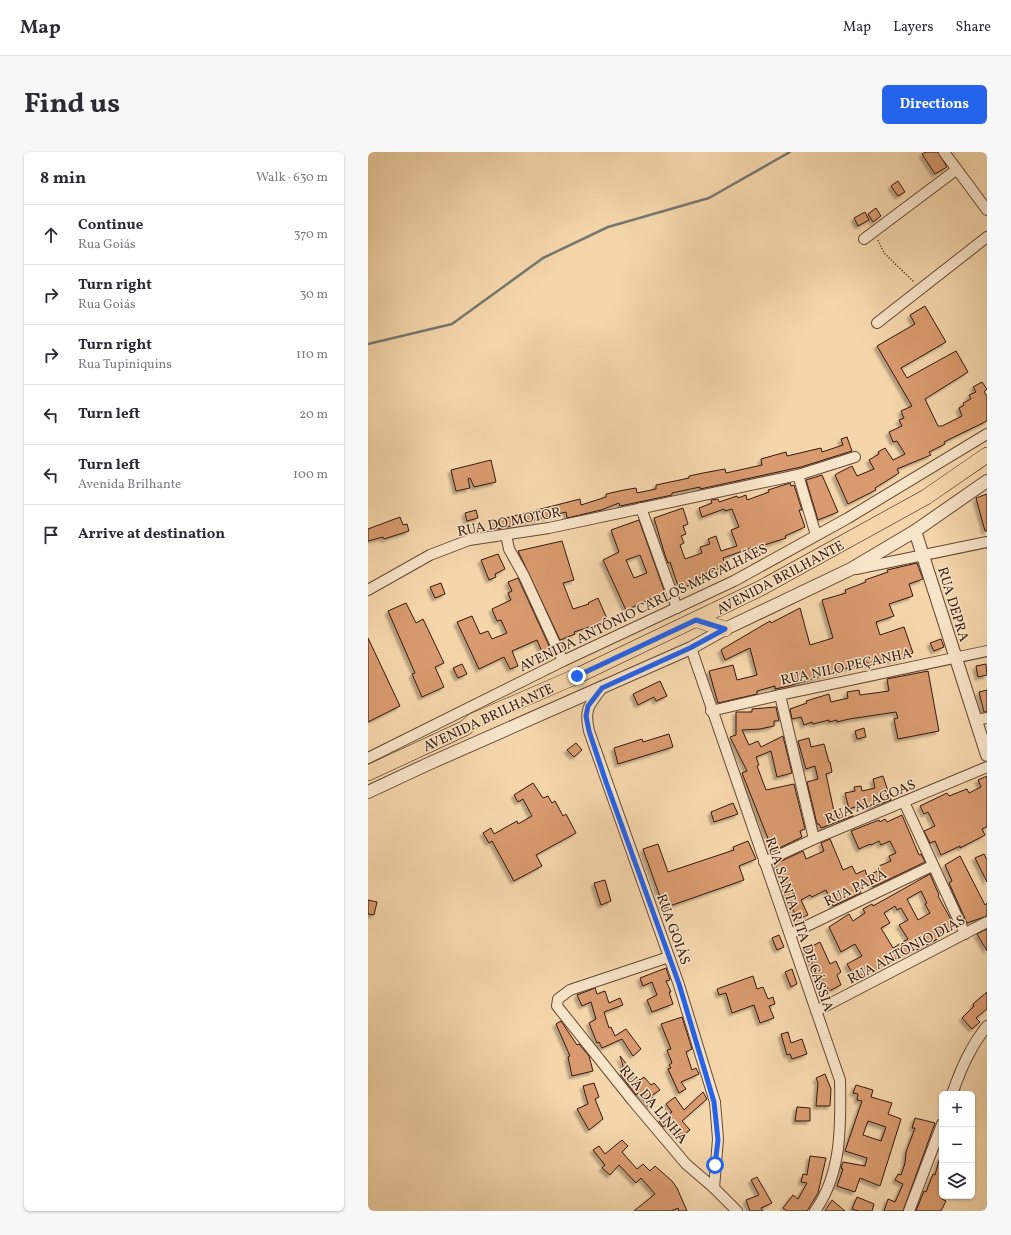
<!DOCTYPE html>
<html lang="en">
<head>
<meta charset="utf-8">
<style>
  body { margin:0; font-family:Vollkorn,serif; background:#f7f7f7; color:#2b2b33 }
  .controls { position:absolute; right:12px; bottom:12px; display:grid; overflow:hidden; border-radius:6px; box-shadow:0 1px 3px #0004 }
  .controls button { width:36px; height:36px; display:grid; place-items:center; padding:0; border:0; border-bottom:1px solid #e1e1e2; background:#fff; color:#2b2b33; font:20px sans-serif }
  .stop { position:absolute; width:12px; height:12px; margin:-9px; border:3px solid #2563eb; border-radius:50%; background:#fff }
  .stop.end { background:#2563eb; border-color:#fff; box-shadow:0 1px 4px #0008 }
  .list { margin:0; padding:0; list-style:none }
  h2 { display:flex; justify-content:space-between; align-items:center; height:52px; margin:0; padding:0 16px; font-size:17px }
  h2 small { font-size:13px; font-weight:400; color:#7c7c81 }
  .list li { display:grid; grid-template-columns:26px 1fr auto; gap:12px; align-items:center; box-sizing:border-box; height:60px; padding:0 16px; border-top:1px solid #e1e1e2 }
  .list b { display:block; font-size:15px; white-space:nowrap }
  .list p { margin:0; font-size:13px; white-space:nowrap; color:#7c7c81 }
  .list em { font-size:13px; font-style:normal; color:#7c7c81 }
  .icon { flex:none; width:22px; height:22px; fill:none; stroke:currentColor; stroke-width:2; stroke-linecap:round; stroke-linejoin:round }
  .map { position:relative; flex:none; width:619px; height:1059px; overflow:hidden; border-radius:6px }
  header { display:flex; align-items:center; gap:24px; box-sizing:border-box; height:56px; padding:0 20px; background:#fff; border-bottom:1px solid #e1e1e2 }
  header strong { font-size:19px }
  nav { display:flex; gap:22px; margin-inline-start:auto; font-size:14px }
  .intro { display:flex; align-items:center; justify-content:space-between; box-sizing:border-box; height:96px; padding:0 24px }
  h1 { margin:0; font-size:28px }
  .button { padding:10px 18px; border-radius:6px; background:#2563eb; color:#fff; font-size:14px; font-weight:700 }
  main { display:flex; gap:24px; padding:0 24px }
  aside { flex:1; background:#fff; border-radius:6px; box-shadow:0 1px 3px #0004 }
  .map>svg:first-child { display:block }
  .lines { fill:none; stroke-linecap:round; stroke-linejoin:round }
  .stream { stroke:#757871; stroke-width:2.5 }
  .building { fill:#d89a6e; stroke:#34190f; fill-rule:evenodd; filter:url(#shadow) }
  .minor-casing { stroke:#644836; stroke-width:12 }
  .tertiary-casing { stroke:#644836; stroke-width:14 }
  .primary-casing { stroke:#34190f; stroke-width:16 }
  .path { stroke:#34190f; stroke-width:1.5; stroke-dasharray:1 2; stroke-linecap:butt }
  .minor { stroke:#f8e4c8; stroke-width:10 }
  .tertiary { stroke:#f8e4c8; stroke-width:12 }
  .primary { stroke:#f5d6ab; stroke-width:15 }
  .route { stroke:#2563eb; stroke-width:5 }
  .labels { text-anchor:middle; stroke-width:3; stroke-linejoin:round; paint-order:stroke }
  .street-label { font-size:14px; fill:#34190f; stroke:#f8e4c8 }
</style>
</head>
<body>
<header>
<strong>Map</strong>
<nav><a>Map</a><a>Layers</a><a>Share</a></nav>
</header>
<div class="intro"><h1>Find us</h1><a class="button">Directions</a></div>
<main>
<aside>
<h2>8 min<small>Walk · 630 m</small></h2>
<ul class="list">
<li><svg class="icon" aria-label="ahead" viewBox="0 0 24 24"><path d="M12 20V5M6 11l6-6 6 6"/></svg><div><b>Continue</b><p>Rua Goiás</p></div><em>370 m</em></li>
<li><svg class="icon" aria-label="right" viewBox="0 0 24 24"><path d="M7 20v-9h11M14 6l5 5-5 5"/></svg><div><b>Turn right</b><p>Rua Goiás</p></div><em>30 m</em></li>
<li><svg class="icon" aria-label="right" viewBox="0 0 24 24"><path d="M7 20v-9h11M14 6l5 5-5 5"/></svg><div><b>Turn right</b><p>Rua Tupiniquins</p></div><em>110 m</em></li>
<li><svg class="icon" aria-label="left" viewBox="0 0 24 24"><path d="M17 20v-9H6M10 6l-5 5 5 5"/></svg><div><b>Turn left</b></div><em>20 m</em></li>
<li><svg class="icon" aria-label="left" viewBox="0 0 24 24"><path d="M17 20v-9H6M10 6l-5 5 5 5"/></svg><div><b>Turn left</b><p>Avenida Brilhante</p></div><em>100 m</em></li>
<li><svg class="icon" aria-label="arrive" viewBox="0 0 24 24"><path d="M6 21V4h12l-3 4 3 4H6"/></svg><div><b>Arrive at destination</b></div></li>
</ul>
</aside>
<div class="map">
<svg width="619" height="1059" viewBox="0 0 619 1059">
  <defs>
    <filter id="shadow"><feDropShadow dx="-3" dy="3" stdDeviation="1" flood-color="#0004"/></filter>
  </defs>
  <rect width="100%" height="100%" fill="#f5d6ab"/>
  <filter id="stains"><feTurbulence type="fractalNoise" baseFrequency=".005" numOctaves="4"/><feColorMatrix values="0 0 0 0 .2 0 0 0 0 .09 0 0 0 0 .02 0 0 0 .5 -.17"/></filter>
  <radialGradient id="worn" r=".72"><stop offset=".6" stop-color="#630" stop-opacity="0"/><stop offset="1" stop-color="#630" stop-opacity=".3"/></radialGradient>
  <g class="lines">
    <!-- stream -->
    <polyline class="stream" points="0,192 84,172 175,106 240,75 341,46 422,0"/>
  </g>
  <!-- building -->
  <g class="building">
    <polygon points="558,0 570,0 579,15 567,22 554,2"/>
    <polygon points="530,29 537,40 530,44 523,34"/>
    <polygon points="508,56 513,64 505,70 500,62"/>
    <polygon points="497,60 501,68 490,74 486,66"/>
    <polygon points="557,154 578,190 533,216 539,226 588,199 600,220 557,247 570,274 574,274 594,264 591,256 596,253 595,251 603,247 601,243 608,240 605,235 614,230 619,237 616,240 619,244 619,269 586,285 576,290 577,292 561,300 563,303 529,317 531,321 507,336 508,338 480,352 467,323 470,321 484,314 489,324 506,317 501,308 511,302 510,300 517,296 525,308 537,302 529,289 525,290 521,280 534,274 531,268 536,266 533,259 544,254 509,194 547,172 542,163"/>
    <polygon points="479,285 484,299 433,315 332,337 332,335 304,341 304,343 252,354 251,351 233,358 199,366 198,360 130,377 126,369 212,347 213,353 238,345 238,342 256,338 268,336 269,341 288,337 288,333 321,326 321,324 335,321 357,317 358,321 394,313 393,307 418,300 419,304 453,296 454,300 475,293 473,287"/>
    <polygon points="123,308 128,330 106,335 102,326 100,327 102,336 88,339 83,318"/>
    <polygon points="454,323 470,360 450,368 438,328"/>
    <polygon points="422,331 423,334 426,333 434,358 431,358 437,375 417,384 418,386 390,395 391,398 383,399 383,396 355,406 358,414 334,423 334,425 326,428 327,431 311,437 302,410 300,411 297,403 286,366 315,356 320,372 315,374 318,382 313,384 316,391 312,393 317,407 334,401 332,395 342,392 340,387 348,384 353,399 369,394 363,378 371,375 364,357 357,359 356,357 334,365 331,356 344,351 343,348 350,347 351,350 369,344 370,346 378,343 379,348 401,340 400,338"/>
    <polygon points="619,342 619,379 617,379 608,346"/>
    <polygon points="108,358 110,366 99,369 97,361"/>
    <polygon points="32,365 35,373 39,372 41,379 16,387 15,385 0,389 0,377"/>
    <path d="M271,368L297,441L258,458L235,408L251,400L243,378ZM272,403L279,421L266,426L258,408Z"/>
    <polygon points="194,389 206,428 195,431 205,457 221,452 220,451 230,446 240,469 206,480 207,482 192,488 150,399"/>
    <polygon points="130,402 137,417 127,422 128,425 121,428 113,408"/>
    <polygon points="549,411 555,427 541,432 545,444 521,452 526,464 508,470 512,483 536,475 545,501 522,509 520,505 499,513 499,510 421,534 407,537 407,534 389,539 389,542 350,551 341,519 365,513 369,528 389,523 382,496 357,508 353,498 356,496 402,469 403,471 432,456 442,493 465,486 454,448 478,441 477,438 498,430 497,428 520,420 519,418"/>
    <polygon points="150,426 183,498 175,502 169,488 144,499 150,514 142,517 136,505 111,517 89,470 104,464 112,482 120,479 124,487 139,481 133,468 129,469 124,457 143,448 140,441 144,439 140,430"/>
    <polygon points="73,431 77,442 67,446 62,435"/>
    <polygon points="38,451 48,471 55,467 76,511 67,515 76,535 54,545 44,522 47,521 20,459"/>
    <polygon points="0,486 32,554 0,570"/>
    <polygon points="573,487 576,495 566,499 562,491"/>
    <polygon points="94,512 99,522 90,526 85,516"/>
    <polygon points="618,512 619,523 610,525 608,514"/>
    <polygon points="560,519 571,579 530,587 526,567 530,566 528,560 481,567 469,570 469,568 461,570 461,568 445,572 444,570 436,573 433,565 424,567 422,557 439,551 438,549 461,542 463,550 480,546 479,540 491,538 492,543 521,539 519,527"/>
    <polygon points="292,529 299,544 288,549 286,545 270,553 265,542"/>
    <polygon points="619,538 619,560 616,560 611,540"/>
    <polygon points="408,555 411,569 406,569 406,574 392,577 374,578 381,593 390,589 393,595 415,584 424,621 409,625 403,599 388,605 391,613 389,614 398,638 426,632 437,677 432,679 434,685 405,699 374,621 379,619 362,585 368,583 368,560 384,560 384,557"/>
    <polygon points="496,576 498,585 489,587 487,579"/>
    <polygon points="301,582 305,595 250,612 246,596 274,587 275,590"/>
    <polygon points="441,586 443,595 456,592 461,610 462,610 464,620 458,622 467,664 484,659 485,664 453,676 451,672 449,672 439,630 450,627 447,614 438,617 430,589"/>
    <polygon points="208,591 214,598 206,605 199,598"/>
    <polygon points="515,624 523,648 501,656 499,651 481,657 477,641 487,639 486,635 493,634 494,639 507,636 505,627"/>
    <polygon points="619,624 619,675 614,677 617,683 592,696 592,694 573,703 567,689 562,691 556,679 567,674 560,660 556,662 552,654 579,641 581,644 599,637 601,641 613,635 610,628"/>
    <polygon points="165,631 175,646 180,644 184,651 187,649 195,664 198,662 208,681 168,703 174,714 146,729 124,689 121,691 115,681 123,676 126,682 149,669 150,672 164,664 155,647 150,650 146,643"/>
    <polygon points="365,651 370,662 346,670 343,660"/>
    <polygon points="534,663 551,703 553,702 557,710 505,735 503,730 491,736 493,741 465,754 458,738 444,745 442,743 433,748 440,763 430,767 416,741 419,740 407,712 435,699 438,707 456,699 453,691 462,687 475,718 484,714 488,722 497,718 499,724 512,718 511,714 523,709 521,704 528,701 522,689 513,693 511,689 503,693 502,692 491,697 483,679 511,668 512,670 517,667 519,670"/>
    <polygon points="380,689 388,707 371,714 376,728 296,756 275,697 290,692 300,720 366,698 365,695"/>
    <polygon points="616,702 619,708 619,730 607,706"/>
    <polygon points="592,704 617,753 619,751 619,764 599,771 581,731 584,729 577,713"/>
    <path d="M562,722L571,743L570,744L586,773L569,783L571,786L564,790L546,799L545,797L506,819L505,817L487,826L479,812L494,804L487,792L473,800L461,775L481,762L485,769L497,761L495,757L504,752L505,754ZM553,739L559,751L557,752L562,761L550,768L539,747ZM527,754L529,758L533,756L540,768L531,773L540,787L525,796L513,776L522,771L516,761Z"/>
    <polygon points="237,728 243,749 233,753 226,731"/>
    <polygon points="0,748 9,750 6,763 0,762"/>
    <polygon points="619,777 619,799 609,782"/>
    <polygon points="411,783 416,795 409,798 404,786"/>
    <polygon points="452,790 462,812 468,809 473,820 469,823 473,833 461,839 456,829 452,831 446,820 448,819 437,798"/>
    <polygon points="298,816 302,828 298,829 303,840 301,840 305,852 284,860 279,848 289,843 284,830 275,834 272,826"/>
    <polygon points="424,817 429,832 423,835 417,820"/>
    <polygon points="385,824 389,837 395,835 400,847 405,845 407,852 401,854 406,866 392,871 386,853 364,861 358,841 351,843 349,837"/>
    <polygon points="227,836 229,842 237,839 241,851 252,846 255,853 236,860 241,876 243,875 247,884 258,877 273,897 265,904 254,887 234,896 231,890 229,891 221,871 228,867 223,850 214,854 209,843"/>
    <polygon points="619,840 619,857 608,866 612,870 604,877 594,866 606,854 605,852"/>
    <polygon points="314,865 324,897 318,900 324,918 328,916 331,922 313,930 318,937 311,941 300,917 303,916 301,913 304,911 299,898 303,897 293,872"/>
    <polygon points="193,869 209,893 211,892 221,904 225,919 204,924 200,905 202,904 188,872"/>
    <polygon points="420,880 423,891 434,887 439,902 424,907 422,902 419,903 413,882"/>
    <polygon points="252,904 272,928 276,925 283,933 286,931 292,938 283,944 288,950 281,955 270,941 268,943 252,922 257,921"/>
    <polygon points="457,922 463,937 462,954 448,954 450,931 448,926"/>
    <polygon points="226,931 231,945 227,947 235,967 221,978 209,957 220,952 215,934"/>
    <path d="M488,933L505,938L503,945L524,951L520,962L533,967L512,1034L492,1026L487,1040L469,1034L475,1017L473,1016L475,1010L497,1014L499,1006L477,999L494,949L489,948L490,942L485,941ZM500,969L518,975L513,989L495,983Z"/>
    <polygon points="335,940 339,947 314,969 322,978 313,985 301,971 295,975 291,969 304,960 298,952 307,945 316,958"/>
    <polygon points="429,955 442,956 442,969 427,969"/>
    <polygon points="547,966 567,971 535,1059 516,1059 520,1047 527,1050 535,1032 527,1028 530,1022 533,1023 537,1011 538,1000 547,976 544,976"/>
    <polygon points="254,988 260,994 254,1000 269,1017 275,1012 282,1019 287,1014 304,1029 309,1036 319,1059 311,1059 310,1056 303,1059 266,1059 287,1042 273,1026 268,1031 251,1013 242,1023 234,1016 237,1013 225,998 231,994 237,1002"/>
    <polygon points="442,1004 458,1006 450,1041 439,1059 419,1059 415,1056 425,1043 430,1047 439,1031 433,1030 435,1022 439,1023"/>
    <polygon points="572,1005 574,1006 574,1047 578,1049 573,1059 548,1059 556,1039 558,1040 565,1022 567,1023"/>
    <polygon points="389,1025 404,1051 393,1056 395,1059 382,1059 378,1048 391,1043 383,1028"/>
    <polygon points="489,1045 506,1052 504,1059 490,1059 484,1057"/>
    <polygon points="464,1048 477,1059 457,1059"/>
  </g>
  <g class="lines">
    <defs>
      <g id="minor">
        <polyline points="576,0 619,58"/>
        <polyline points="496,87 588,18"/>
        <polyline points="509,171 619,85"/>
        <polyline points="430,323 448,383"/>
        <polyline points="273,356 309,456"/>
        <polyline points="138,383 141,397 156,424 195,509"/>
        <polyline points="488,417 619,390"/>
        <polyline points="0,438 62,403 101,388 181,376 430,323 487,305"/>
        <path d="M323,496L472,928C473,973 474,1021 447,1059"/>
        <path d="M234,536C221,553 216,557 221,579L311,833L347,950L350,987L346,1036"/>
        <polyline points="412,543 446,687"/>
        <polyline points="343,559 412,543 619,499"/>
        <polyline points="607,568 619,566"/>
        <polyline points="0,606 195,509 366,429 480,366 619,282"/>
        <polyline points="536,650 597,782"/>
        <polyline points="396,710 446,687 619,615"/>
        <polyline points="422,782 564,714"/>
        <polyline points="301,805 202,838 190,847 189,854 264,948 318,1012 346,1036 369,1059"/>
        <polyline points="448,859 619,770"/>
        <path d="M584,942C593,917 602,895 619,874"/>
        <polyline points="541,1059 574,972"/>
      </g>
      <g id="tertiary">
        <polyline points="547,379 619,603"/>
        <polyline points="0,640 60,612 323,496 357,477 483,417 547,379 619,329"/>
      </g>
      <g id="primary">
        <polyline points="329,468 357,477"/>
        <polyline points="0,621 97,576 105,569 209,524 393,436 558,345 619,303"/>
      </g>
    </defs>
    <!-- minor casing -->
    <use href="#minor" class="minor-casing"/>
    <!-- tertiary casing -->
    <use href="#tertiary" class="tertiary-casing"/>
    <!-- primary casing -->
    <use href="#primary" class="primary-casing"/>
    <!-- path -->
    <polyline class="path" points="510,88 516,101 546,130"/>
    <!-- minor -->
    <use href="#minor" class="minor"/>
    <!-- tertiary -->
    <use href="#tertiary" class="tertiary"/>
    <!-- primary -->
    <use href="#primary" class="primary"/>
  </g>
  <g class="lines">
    <!-- route -->
    <polyline class="route" points="209,524 328,468 357,477 322,496 234,536 220,554 218,564 221,579 238,630 311,832 346,950 350,988 347,1013"/>
  </g>
  <g class="labels">
    <!-- street labels -->
    <g class="street-label">
      <text transform="translate(141 369) rotate(-11)" y="5">RUA DO MOTOR</text>
      <text transform="translate(412 425) rotate(-28)" y="5">AVENIDA BRILHANTE</text>
      <text transform="translate(586 452) rotate(73)" y="5">RUA DEPRA</text>
      <text transform="translate(275 455) rotate(-26)" y="5">AVENIDA ANTÔNIO CARLOS MAGALHÃES</text>
      <text transform="translate(478 514) rotate(-12)" y="5">RUA NILO PEÇANHA</text>
      <text transform="translate(120 565) rotate(-25)" y="5">AVENIDA BRILHANTE</text>
      <text transform="translate(502 649) rotate(-22)" y="5">RUA ALAGOAS</text>
      <text transform="translate(487 735) rotate(-26)" y="5">RUA PARÁ</text>
      <text transform="translate(432 772) rotate(71)" y="5">RUA SANTA RITA DE CÁSSIA</text>
      <text transform="translate(306 777) rotate(70)" y="5">RUA GOIÁS</text>
      <text transform="translate(538 797) rotate(-28)" y="5">RUA ANTÔNIO DIAS</text>
      <text transform="translate(286 952) rotate(50)" y="5">RUA DA LINHA</text>
    </g>
  </g>
  <rect width="100%" height="100%" filter="url(#stains)"/>
  <rect width="100%" height="100%" fill="url(#worn)"/>
</svg>
<div class="controls">
<button>+</button>
<button>−</button>
<button><svg class="icon" aria-label="layers" viewBox="0 0 24 24"><path d="M12 4l9 5-9 5-9-5zM3 14l9 5 9-5"/></svg></button>
</div>
<div class="stop" style="left:347px;top:1013px"></div>
<div class="stop end" style="left:209px;top:524px"></div>
</div>
</main>
</body>
</html>
